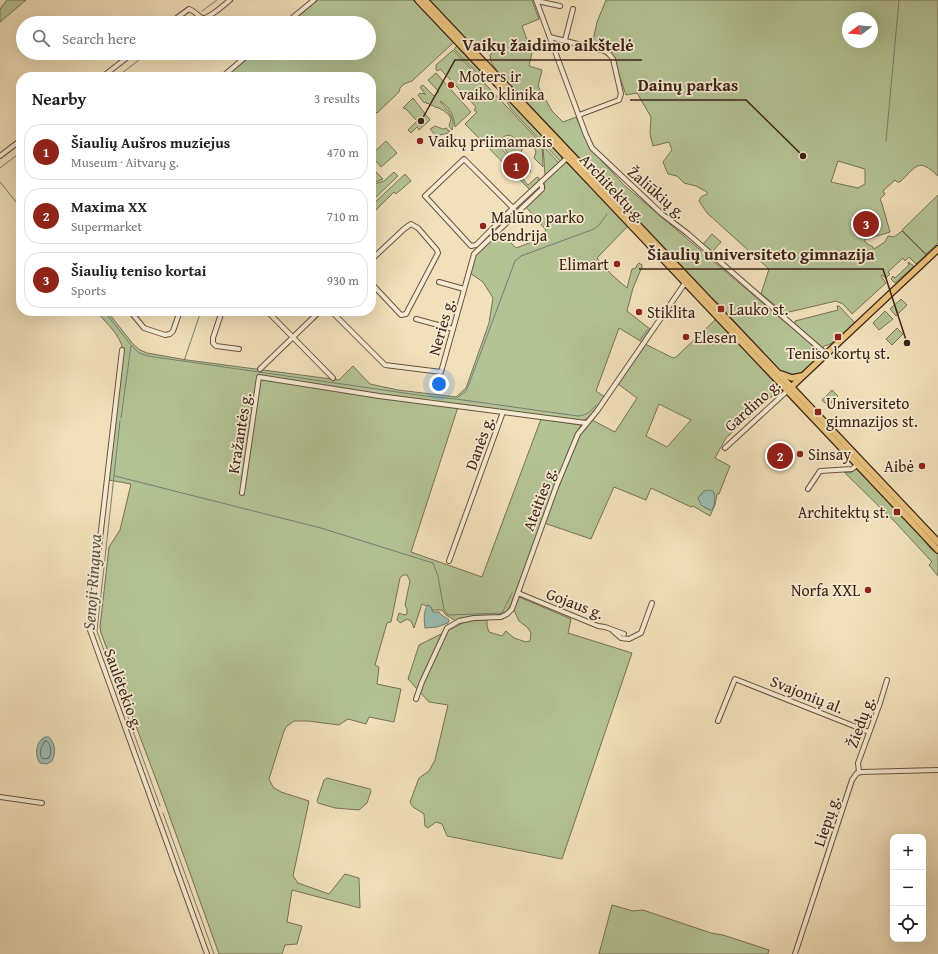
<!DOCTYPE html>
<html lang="en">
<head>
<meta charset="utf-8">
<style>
  body { margin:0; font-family:"Gentium Book Plus",serif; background:#f6f6f6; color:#202124 }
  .controls { position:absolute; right:12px; bottom:12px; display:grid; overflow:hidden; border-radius:8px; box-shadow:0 4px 16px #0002 }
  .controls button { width:36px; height:36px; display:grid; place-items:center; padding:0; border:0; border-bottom:1px solid #e0e0e0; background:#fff; color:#202124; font:20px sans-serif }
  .compass { position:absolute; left:842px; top:12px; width:36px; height:36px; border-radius:50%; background:#fff; box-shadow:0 4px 16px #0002; rotate:254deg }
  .you { position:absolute; left:439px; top:384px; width:14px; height:14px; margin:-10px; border:3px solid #fff; border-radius:50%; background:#1a73e8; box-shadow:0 0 0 6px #1a73e833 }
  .badge { display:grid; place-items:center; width:26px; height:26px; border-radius:50%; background:#8f2418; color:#fff; font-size:13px; font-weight:700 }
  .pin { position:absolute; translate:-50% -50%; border:2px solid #fff; box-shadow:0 1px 4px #0006 }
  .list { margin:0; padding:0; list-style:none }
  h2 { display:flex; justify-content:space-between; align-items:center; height:52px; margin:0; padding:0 16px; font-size:17px }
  h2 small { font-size:13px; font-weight:400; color:#757577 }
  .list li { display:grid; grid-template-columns:26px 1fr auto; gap:12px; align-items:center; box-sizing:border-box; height:56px; margin:0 8px 8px; padding:0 8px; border:1px solid #e0e0e0; border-radius:16px }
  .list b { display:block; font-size:15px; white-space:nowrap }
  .list p { margin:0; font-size:13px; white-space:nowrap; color:#757577 }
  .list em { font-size:13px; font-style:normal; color:#757577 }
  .icon { flex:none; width:22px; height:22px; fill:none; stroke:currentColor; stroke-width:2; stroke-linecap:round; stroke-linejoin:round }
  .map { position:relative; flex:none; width:938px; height:954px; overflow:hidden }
  .search { position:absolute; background:#fff; box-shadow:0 4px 16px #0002; left:16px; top:16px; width:360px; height:44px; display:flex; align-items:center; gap:10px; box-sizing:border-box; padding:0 14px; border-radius:22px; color:#757577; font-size:15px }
  .panel { position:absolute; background:#fff; box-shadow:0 4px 16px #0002; left:16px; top:72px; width:360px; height:244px; border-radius:16px }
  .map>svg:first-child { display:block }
  .green { fill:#b4c394; stroke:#787255; fill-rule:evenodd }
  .water { fill:#9bbdb2; stroke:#757f74 }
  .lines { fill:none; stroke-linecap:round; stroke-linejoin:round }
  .shore { stroke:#6c7064; stroke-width:1 }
  .stream { stroke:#757f74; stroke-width:1 }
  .minor-casing { stroke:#69523f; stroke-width:6 }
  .major-casing { stroke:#3c2216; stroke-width:8 }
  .minor { stroke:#f6ebd2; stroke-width:4 }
  .major { stroke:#e8c07c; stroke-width:5.5 }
  .poi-dot { fill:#8f2418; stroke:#f6ebd2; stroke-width:1.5 }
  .labels { text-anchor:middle; stroke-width:3.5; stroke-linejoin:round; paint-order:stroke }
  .poi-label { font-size:16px; fill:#3c2216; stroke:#f6ebd2; text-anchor:start }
  .street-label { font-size:16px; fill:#3c2216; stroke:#f6ebd2 }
  .water-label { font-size:17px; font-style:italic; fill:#585045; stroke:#f6ebd2 }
  .leader { fill:none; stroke:#3c2216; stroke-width:1.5 }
  .callout-dot { fill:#3c2216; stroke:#f6ebd2; stroke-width:1.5 }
  .callout-label { font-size:17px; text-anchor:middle; font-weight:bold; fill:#3c2216; stroke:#f6ebd2; stroke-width:3.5; stroke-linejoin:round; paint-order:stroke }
</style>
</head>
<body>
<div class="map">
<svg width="938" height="954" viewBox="0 0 938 954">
  <rect width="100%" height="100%" fill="#f1e0b9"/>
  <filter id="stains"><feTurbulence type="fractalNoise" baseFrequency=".005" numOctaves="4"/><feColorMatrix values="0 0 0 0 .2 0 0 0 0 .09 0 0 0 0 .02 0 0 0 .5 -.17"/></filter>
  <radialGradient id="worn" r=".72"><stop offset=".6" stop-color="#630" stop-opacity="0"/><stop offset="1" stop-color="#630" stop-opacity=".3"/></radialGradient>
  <!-- green -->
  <g class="green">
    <polygon points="7,0 26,0 0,22 0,9"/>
    <polygon points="318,0 413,0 454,42 412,81 404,84 400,88 399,92 377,113 373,110 371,111 371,77 225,77 254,53 369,53 369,23 290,23"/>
    <polygon points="428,0 532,0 539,19 522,26 532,53 529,66 542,70 538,86 552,111 563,122 576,117 590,148 624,185 806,340 821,353 820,357 796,377 783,373 729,318 723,307 712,299 690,277 497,71 491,62 490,55 492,53 490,51 487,52 479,50 474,45 452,26"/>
    <path d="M606,0H938V176C918,157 917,166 900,182H897L895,180L883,191L885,194L880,199L882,204L890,232L864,240L866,243L873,247L874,249L885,242L888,236L894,237L902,231L926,255L916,264L909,257L905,261L903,258L888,272L890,274L886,278L882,275L881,276L886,283L852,314L843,304L836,301L785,313L761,294L769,269L707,213L699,201L701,197L707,194V192L696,186L684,183L677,176L668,174L663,162L672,150L669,142L653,146L650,134L651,117L637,93L626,95L611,52L592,45L597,22ZM848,18H872V42H848ZM838,161L865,169V184L858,188L831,182Z"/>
    <polygon points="457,46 487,77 485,79 482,78 454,49"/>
    <path d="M453,50L542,144L543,167L534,158L536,152C534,146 529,144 524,147C512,135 509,130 496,143L513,161L514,162L511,165L516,171L522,166L520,163L525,165L531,171L523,179L528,185L537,177L539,178V182L530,190L465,124L477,112L474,110L476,107L440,69L438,71L436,70V65Z"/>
    <path d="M436,73L471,112L455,127C454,116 450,107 440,101C447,110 456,117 452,130L449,126L451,119L449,115L443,110H442L437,107L436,108L434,106L430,105L428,103L427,104L426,102L424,103L418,95L420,93L422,94L423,93L426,95L420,87L423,85L434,96L439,92L428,80Z"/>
    <polygon points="504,97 507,99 562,156 562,160 560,161 511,109"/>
    <polygon points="413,98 430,120 419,130 417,127 411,133 408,130 417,121 406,109 403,108"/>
    <polygon points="435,126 443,129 447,128 447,130 450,131 448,133 436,136 430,129"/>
    <path d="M507,139C514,137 519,143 523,148L521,152L522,157L519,160C511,157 504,152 504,143Z"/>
    <polygon points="386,141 397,153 381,167 371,155"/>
    <polygon points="543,146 559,163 545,176"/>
    <path d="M565,162H568L628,226L597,258L612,275L627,288L632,269L636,268L637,265L639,263L642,265V267L633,288L627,311L650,329L642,342L619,328L596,391L605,397C598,406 592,418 581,421L459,404L411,552L482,577L541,419L581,425L575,436L558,478L511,604L506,613L503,614L456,621L446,615L442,610H432L431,607L428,605L426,606L422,604L414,628L411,621L407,619L400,623L397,620L399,613L404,615L407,614V609L405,605L410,581L407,575H403L400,578L391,622L387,623L375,665L379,667L377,684L401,689L394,722L369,717L366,724L348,719L339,725L308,721H294L287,726L284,731L269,779L273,787L281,792L309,801L293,876L298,883L329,894L345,874L359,878L360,908L292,890L287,922L302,926L297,944L285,945L282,954H219L163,798L101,633L100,627L109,547L120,530L131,484L109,480L123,350C120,334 106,323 96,311H107L133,344L140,350L147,353L187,360L339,380L353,366L370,384L398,390L456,397L466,388L489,323L493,298L483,282L470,273L476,255L482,248L500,232L516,248L534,241L546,230L526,207L545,188L544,182Z"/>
    <polygon points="371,167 383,179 371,184"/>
    <polygon points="394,172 398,176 371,202 371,192 372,190 371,185 384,181"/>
    <polygon points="405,174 411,181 396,194 394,192 371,215 371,206"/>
    <polygon points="938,195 938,243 926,254 902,230"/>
    <polygon points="712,234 721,242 712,252 703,244"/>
    <polygon points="908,262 914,266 895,283 891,279 893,276 895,278 909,265"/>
    <polygon points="901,299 907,305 896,316 890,309"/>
    <path d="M837,306H839L855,323C848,330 834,345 824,346L823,348L795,324V321L838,310Z"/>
    <polygon points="885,311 893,319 879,330 873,323"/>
    <path d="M716,319L735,341L741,345L781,388L726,438L715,458L730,466L719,494H717L715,505L710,516L693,506L691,507L651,488L646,500L614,487L591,539L544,523L581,432L592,420L615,432L637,398L618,384L645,344L673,358L676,357ZM659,404L691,420L667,447L646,436ZM704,491L715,500L713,507L710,510L704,507L698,498Z"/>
    <polygon points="897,328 903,334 892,345 886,339"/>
    <polygon points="832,390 838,396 828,406 822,400"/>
    <polygon points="856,469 858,469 917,531 930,548 938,554 938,576 929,565 932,562 896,523 844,472 850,473"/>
    <polygon points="519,597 571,619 568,633 632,653 562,859 447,836 442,824 436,822 428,828 425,826 424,814 413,807 410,802 419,778 429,771 435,760 448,705 429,702 408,679 419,645 467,621 487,620 487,626 489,632 502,636 506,631 514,638 526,642 530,641 531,633 528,628 519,621 514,610"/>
    <polygon points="327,778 370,789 371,791 367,803 359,810 335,808 318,803 317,801 324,780"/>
    <polygon points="612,905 633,911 643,910 711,933 723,935 769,950 768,954 599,954"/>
  </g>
  <!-- water -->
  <g class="water">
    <path d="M709,490L713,491C716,496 715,504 712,510H710L701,505L698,498L704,491Z"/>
    <path d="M428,605L431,607L433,612H439C441,616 446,617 449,620L448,623L437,627L425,628C424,620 423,611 428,605Z"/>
    <path d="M45,737H49C55,743 56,753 52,761L47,764L40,763C34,755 36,741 45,737Z"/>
  </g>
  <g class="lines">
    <!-- shore -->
    <path class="shore" d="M45,741H47C51,745 52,753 49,758L43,759C38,755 41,746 45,741Z"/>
    <!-- stream -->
    <g class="stream">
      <polyline points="202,11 217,0"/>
      <polyline points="186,23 195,16"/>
      <polyline points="117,77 148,53"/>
      <polyline points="886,141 899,0"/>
      <polyline points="0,168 21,152"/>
      <polyline points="0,182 21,208"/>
      <path d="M104,311L131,345L139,353L148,356L425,396L456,399L578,416C587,415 590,412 596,405"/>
      <polyline points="640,340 648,329"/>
      <polyline points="184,361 201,311"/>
      <polyline points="457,398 465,392 468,387 515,261 521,256 594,229 599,225 607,214"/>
      <polyline points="121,418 131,346"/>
      <polyline points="120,421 97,631 160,806"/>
      <polyline points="115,476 321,528 433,563 438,576 444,610 448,615 502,613 512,593"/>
      <polyline points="163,813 214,954"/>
    </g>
    <defs>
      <g id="minor">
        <polyline points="536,0 586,135 592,148 662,214 687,233 826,354"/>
        <polyline points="537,1 560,6"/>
        <path d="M170,23L189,9C195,11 198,16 202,18C209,19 225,4 230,0"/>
        <polyline points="286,23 314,0"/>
        <polyline points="550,37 605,51 609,54 613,59 621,94 619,100 579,115"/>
        <polyline points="565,40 573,9"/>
        <polyline points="102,77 133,53"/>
        <polyline points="222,77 250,53"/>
        <polyline points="0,156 21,140"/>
        <polyline points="513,208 464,159 425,196 471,246 476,245 513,208 567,158"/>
        <polyline points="371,260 404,229 411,224 418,228 437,250 438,253 406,314 401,315 371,283"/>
        <polyline points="439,282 464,289"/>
        <polyline points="130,311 144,328 165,335 170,334 173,331 180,311"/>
        <polyline points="222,311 213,338 213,343 216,346 239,349"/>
        <polyline points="267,311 333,378"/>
        <polyline points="331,311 385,365 441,372 474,254 542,189 542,186 540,183"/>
        <polyline points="416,319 453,329"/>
        <polyline points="122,350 93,599 90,630 207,954"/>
        <polyline points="260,369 320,311"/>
        <polyline points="725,448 787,391"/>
        <polyline points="808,489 820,471 852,469 857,465"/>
        <polyline points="242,493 259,377 379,396 503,412"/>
        <polyline points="449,561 503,412 586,423"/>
        <polyline points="518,593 598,626 605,627 624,634"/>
        <polyline points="613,631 621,638 629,639 641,633 652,603"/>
        <polyline points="416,699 422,682 447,628 459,621 474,618 501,617 507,614 512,609 556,487 578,434 597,411 685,283"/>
        <polyline points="718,721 735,679 869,732"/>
        <polyline points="859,772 858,763 880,703 887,680"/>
        <polyline points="0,797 42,803"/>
        <polyline points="795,954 852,780 857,773 862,772 938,770"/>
      </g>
      <g id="major">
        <polyline points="418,0 938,550"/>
        <polyline points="425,0 938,542"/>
        <polyline points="781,374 792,378 802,376"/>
        <polyline points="789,389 938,249"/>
      </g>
    </defs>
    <!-- minor casing -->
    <use href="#minor" class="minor-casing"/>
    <!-- major casing -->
    <use href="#major" class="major-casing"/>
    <!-- minor -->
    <use href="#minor" class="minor"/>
    <!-- major -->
    <use href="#major" class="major"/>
  </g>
  <!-- markers -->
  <g class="poi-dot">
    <circle cx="451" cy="85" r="4"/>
    <circle cx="420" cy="141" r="4"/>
    <circle cx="483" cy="226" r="4"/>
    <circle cx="617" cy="264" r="4"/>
    <rect x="717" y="305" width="8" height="8" rx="2"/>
    <circle cx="639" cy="312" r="4"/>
    <circle cx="686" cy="337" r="4"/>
    <rect x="834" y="333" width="8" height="8" rx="2"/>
    <rect x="814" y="408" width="8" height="8" rx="2"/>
    <circle cx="800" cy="454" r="4"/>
    <circle cx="922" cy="466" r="4"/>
    <rect x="893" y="508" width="8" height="8" rx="2"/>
    <circle cx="868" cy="590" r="4"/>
  </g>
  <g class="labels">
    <!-- poi labels -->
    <g class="poi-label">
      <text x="459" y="82">Moters ir<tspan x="459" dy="18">vaiko klinika</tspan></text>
      <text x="428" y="147">Vaikų priimamasis</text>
      <text x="491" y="223">Malūno parko<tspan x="491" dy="18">bendrija</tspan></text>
      <text x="609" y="270" text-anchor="end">Elimart</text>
      <text x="729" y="315">Lauko st.</text>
      <text x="647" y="318">Stiklita</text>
      <text x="694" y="343">Elesen</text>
      <text x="838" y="359" text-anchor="middle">Teniso kortų st.</text>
      <text x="826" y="409">Universiteto<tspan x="826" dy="18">gimnazijos st.</tspan></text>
      <text x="808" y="460">Sinsay</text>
      <text x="914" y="472" text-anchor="end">Aibė</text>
      <text x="889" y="518" text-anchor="end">Architektų st.</text>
      <text x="860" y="596" text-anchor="end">Norfa XXL</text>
    </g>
    <!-- street labels -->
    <g class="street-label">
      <text transform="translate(613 188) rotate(47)" y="6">Architektų g.</text>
      <text transform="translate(657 192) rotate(41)" y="6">Žaliūkių g.</text>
      <text transform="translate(441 327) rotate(-74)" y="6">Neries g.</text>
      <text transform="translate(752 405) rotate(-42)" y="6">Gardino g.</text>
      <text transform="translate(239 433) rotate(-81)" y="6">Kražantės g.</text>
      <text transform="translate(479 443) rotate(-70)" y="6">Danės g.</text>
      <text transform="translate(539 499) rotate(-69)" y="6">Ateities g.</text>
      <text transform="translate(575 603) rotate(21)" y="6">Gojaus g.</text>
      <text transform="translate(124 689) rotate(70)" y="6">Saulėtekio g.</text>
      <text transform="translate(807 694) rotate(22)" y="6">Svajonių al.</text>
      <text transform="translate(860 722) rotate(-70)" y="6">Žiedų g.</text>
      <text transform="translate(826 821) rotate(-72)" y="6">Liepų g.</text>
    </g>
    <!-- water labels -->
    <g class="water-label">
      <text transform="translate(92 582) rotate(-86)" y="6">Senoji Ringuva</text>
    </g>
  </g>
  <!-- callouts -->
  <path class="leader" d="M421 121L455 60H642M803 156L746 100H630M907 343L883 269H639"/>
  <g class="callout-dot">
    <circle cx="421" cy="121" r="4"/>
    <circle cx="803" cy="156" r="4"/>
    <circle cx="907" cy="343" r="4"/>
  </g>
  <g class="callout-label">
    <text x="548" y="51">Vaikų žaidimo aikštelė</text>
    <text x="688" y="91">Dainų parkas</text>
    <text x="761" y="260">Šiaulių universiteto gimnazija</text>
  </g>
  <rect width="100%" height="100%" filter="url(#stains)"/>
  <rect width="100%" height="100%" fill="url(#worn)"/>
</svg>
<div class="controls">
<button>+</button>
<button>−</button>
<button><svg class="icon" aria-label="locate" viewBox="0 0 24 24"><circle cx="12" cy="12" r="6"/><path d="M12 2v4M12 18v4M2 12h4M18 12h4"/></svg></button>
</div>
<svg class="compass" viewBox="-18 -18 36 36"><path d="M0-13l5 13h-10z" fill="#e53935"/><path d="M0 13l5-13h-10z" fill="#757577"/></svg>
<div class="you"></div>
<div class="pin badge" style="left:516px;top:166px">1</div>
<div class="pin badge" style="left:780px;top:456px">2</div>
<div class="pin badge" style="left:866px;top:224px">3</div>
<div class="search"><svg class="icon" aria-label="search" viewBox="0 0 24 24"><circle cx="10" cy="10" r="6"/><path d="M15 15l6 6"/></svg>Search here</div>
<section class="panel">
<h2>Nearby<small>3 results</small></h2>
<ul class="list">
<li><span class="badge">1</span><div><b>Šiaulių Aušros muziejus</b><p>Museum · Aitvarų g.</p></div><em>470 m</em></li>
<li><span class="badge">2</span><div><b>Maxima XX</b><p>Supermarket</p></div><em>710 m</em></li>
<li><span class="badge">3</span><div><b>Šiaulių teniso kortai</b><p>Sports</p></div><em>930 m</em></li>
</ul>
</section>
</div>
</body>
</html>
